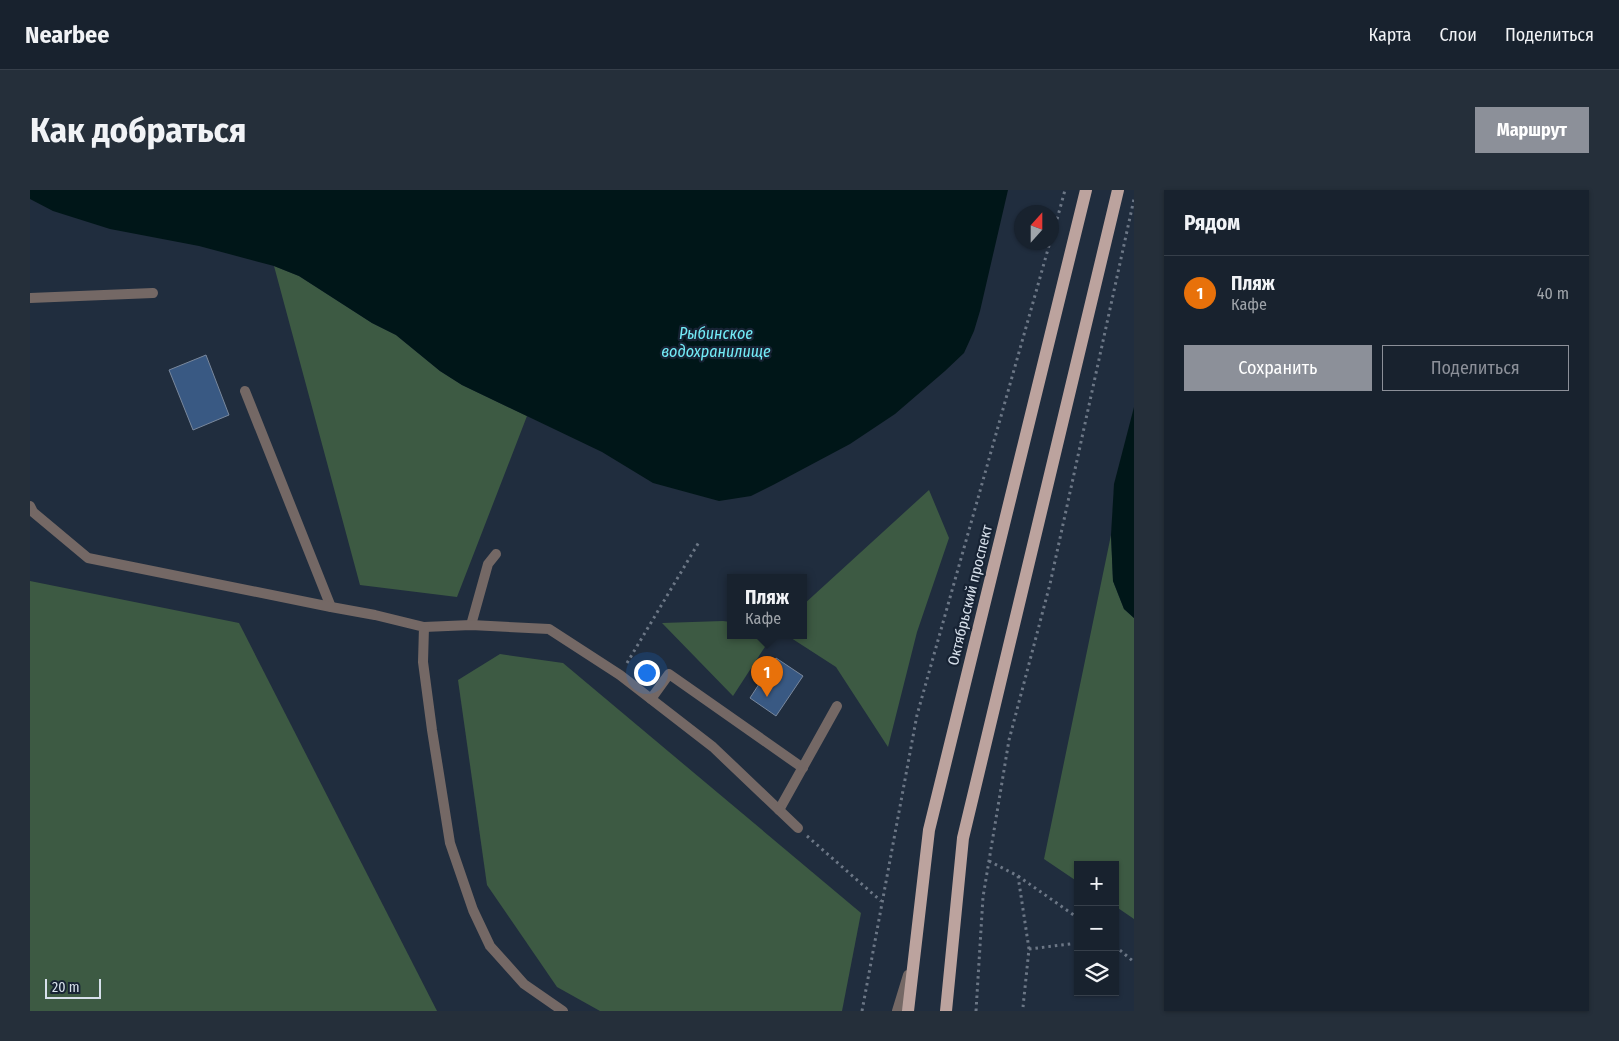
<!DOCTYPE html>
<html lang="ru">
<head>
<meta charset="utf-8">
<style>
  body { margin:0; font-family:"Fira Sans Condensed",sans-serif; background:#252f3a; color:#f1f3f6 }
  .controls { position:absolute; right:15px; bottom:15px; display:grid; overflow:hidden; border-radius:0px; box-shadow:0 1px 4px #0004 }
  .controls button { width:45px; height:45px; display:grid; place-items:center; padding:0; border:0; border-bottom:1px solid #363f4a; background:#18222e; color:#f1f3f6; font:25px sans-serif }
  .compass { position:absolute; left:984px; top:15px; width:45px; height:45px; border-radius:50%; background:#18222e; box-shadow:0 1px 4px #0004; rotate:21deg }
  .scale { position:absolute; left:15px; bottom:12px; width:56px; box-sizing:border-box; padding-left:5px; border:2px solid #d7e0eb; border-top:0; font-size:14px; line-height:18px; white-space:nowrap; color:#d7e0eb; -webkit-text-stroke:4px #172334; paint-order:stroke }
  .you { position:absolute; left:616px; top:482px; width:18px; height:18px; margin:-12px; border:4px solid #fff; border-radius:50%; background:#1a73e8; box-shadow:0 0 0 8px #1a73e833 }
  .badge { display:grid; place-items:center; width:32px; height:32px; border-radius:50%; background:#8c9099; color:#fff; font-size:16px; font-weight:700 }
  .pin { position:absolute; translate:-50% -41px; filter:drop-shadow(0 1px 2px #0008) }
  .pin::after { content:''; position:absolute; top:26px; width:18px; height:15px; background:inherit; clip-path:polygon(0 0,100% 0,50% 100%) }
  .popup { position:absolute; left:697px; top:384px; width:80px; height:65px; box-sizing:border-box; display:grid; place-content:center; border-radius:0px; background:#18222e; filter:drop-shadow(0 1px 4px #0005); font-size:16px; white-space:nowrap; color:#9fa4aa }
  .popup b { font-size:19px; color:#f1f3f6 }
  .popup::after { content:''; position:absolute; left:50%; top:100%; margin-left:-10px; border:10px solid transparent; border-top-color:#18222e }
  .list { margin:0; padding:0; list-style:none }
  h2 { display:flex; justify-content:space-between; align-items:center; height:65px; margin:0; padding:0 20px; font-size:21px }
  h2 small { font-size:16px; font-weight:400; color:#9fa4aa }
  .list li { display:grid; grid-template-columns:32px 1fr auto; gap:15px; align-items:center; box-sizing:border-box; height:75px; padding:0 20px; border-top:1px solid #363f4a }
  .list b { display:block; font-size:19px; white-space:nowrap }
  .list p { margin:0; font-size:16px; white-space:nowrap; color:#9fa4aa }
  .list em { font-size:16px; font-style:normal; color:#9fa4aa }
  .actions { display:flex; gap:10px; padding:15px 20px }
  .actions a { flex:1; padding:11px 0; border:1px solid #8c9099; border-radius:0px; text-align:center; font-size:18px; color:#8c9099 }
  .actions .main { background:#8c9099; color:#fff }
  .icon { flex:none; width:28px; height:28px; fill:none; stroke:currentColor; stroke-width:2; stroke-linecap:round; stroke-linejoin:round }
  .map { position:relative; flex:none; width:1104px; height:821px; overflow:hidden; border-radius:0px }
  header { display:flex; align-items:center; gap:30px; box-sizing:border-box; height:70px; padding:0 25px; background:#18222e; border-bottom:1px solid #363f4a }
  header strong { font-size:24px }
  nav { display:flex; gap:28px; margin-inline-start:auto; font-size:18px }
  .intro { display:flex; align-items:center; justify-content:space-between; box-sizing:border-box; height:120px; padding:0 30px }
  h1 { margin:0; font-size:35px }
  .button { padding:12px 22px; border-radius:0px; background:#8c9099; color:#fff; font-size:18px; font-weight:700 }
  main { display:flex; gap:30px; padding:0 30px }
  aside { flex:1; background:#18222e; border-radius:0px; box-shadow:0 1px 4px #0004 }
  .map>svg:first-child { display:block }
  .green { fill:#3d5a43 }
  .water { fill:#001618 }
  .building { fill:#395983; stroke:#79889d }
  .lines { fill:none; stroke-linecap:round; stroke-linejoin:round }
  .path { stroke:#6c7786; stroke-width:3; stroke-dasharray:2.5 4; stroke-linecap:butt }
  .service { stroke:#746865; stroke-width:10 }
  .minor { stroke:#746865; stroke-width:10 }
  .tertiary { stroke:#746865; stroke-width:10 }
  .primary { stroke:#bca39e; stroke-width:12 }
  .labels { text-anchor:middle; stroke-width:4.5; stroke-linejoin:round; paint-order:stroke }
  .street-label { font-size:15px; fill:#d7e0eb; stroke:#172334 }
  .water-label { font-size:16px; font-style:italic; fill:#73ebf7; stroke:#172334 }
</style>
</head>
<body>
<header>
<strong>Nearbee</strong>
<nav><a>Карта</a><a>Слои</a><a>Поделиться</a></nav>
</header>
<div class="intro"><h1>Как добраться</h1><a class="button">Маршрут</a></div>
<main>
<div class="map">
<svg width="1104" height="821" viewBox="0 0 1104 821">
  <rect width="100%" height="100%" fill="#202d3e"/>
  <!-- green -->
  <g class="green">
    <polygon points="244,76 269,86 342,133 366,145 410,181 432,195 497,226 427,407 330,395"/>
    <polygon points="899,300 919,348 887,442 858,557 806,477 758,446 773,446 773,415"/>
    <polygon points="1081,345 1083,391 1094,419 1104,428 1104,729 1085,716 1085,675 1048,675 1048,692 1014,669"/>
    <polygon points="0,391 209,433 407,821 0,821"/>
    <polygon points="693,431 701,432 701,446 742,446 703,506 632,433"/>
    <polygon points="470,464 533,473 831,723 812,821 570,821 527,797 457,695 428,490"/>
  </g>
  <!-- water -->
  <g class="water">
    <polygon points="0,0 978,0 950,121 944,141 934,163 915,181 865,224 820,254 743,295 721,306 689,311 623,293 572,262 432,195 410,181 366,145 342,133 269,86 244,76 169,56 80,39 23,21 0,9"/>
    <polygon points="1104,217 1104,428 1094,419 1083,391 1081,345 1084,294"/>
  </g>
  <!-- building -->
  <g class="building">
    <polygon points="176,165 199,225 163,240 139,180"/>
    <polygon points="746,468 773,486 746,526 720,508"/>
  </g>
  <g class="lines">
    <!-- path -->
    <g class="path">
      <polyline points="1022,48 1035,0"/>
      <polyline points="597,473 669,352"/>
      <polyline points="777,646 851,711"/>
      <polyline points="959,671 988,686 999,759 993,817"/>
      <polyline points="988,686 1048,728"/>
      <polyline points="1085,756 1104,772"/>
      <polyline points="999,759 1048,753"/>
      <polyline points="832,821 887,525 1020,52"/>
      <polyline points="946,821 953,707 979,550 1020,394 1104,9"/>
    </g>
    <!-- service -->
    <g class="service">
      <polyline points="0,108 123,103"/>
      <polyline points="215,201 301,417"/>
      <polyline points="441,435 458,374 466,364"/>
      <polyline points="621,509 639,484 773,578"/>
      <polyline points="749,620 807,516"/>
    </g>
    <!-- minor -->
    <polyline class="minor" points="394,437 441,435 519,439 590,485 683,557 768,638"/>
    <!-- tertiary -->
    <g class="tertiary">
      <polyline points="0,316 3,322 58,368 301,417 345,425 394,437 393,472 402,540 420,653 443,720 460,756 494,794 533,821"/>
      <polyline points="867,821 878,785"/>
    </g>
    <!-- primary -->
    <g class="primary">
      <polyline points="878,821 899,640 1056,0"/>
      <polyline points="916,821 933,648 1088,0"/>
    </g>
  </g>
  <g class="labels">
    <!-- street labels -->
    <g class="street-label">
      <text transform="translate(940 405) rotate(-76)" y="5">Октябрьский проспект</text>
    </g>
    <!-- water labels -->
    <g class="water-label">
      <text x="686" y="149">Рыбинское<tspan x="686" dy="18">водохранилище</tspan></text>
    </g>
  </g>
</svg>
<div class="controls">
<button>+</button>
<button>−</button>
<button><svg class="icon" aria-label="layers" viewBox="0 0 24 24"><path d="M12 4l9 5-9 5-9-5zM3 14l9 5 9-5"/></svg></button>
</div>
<svg class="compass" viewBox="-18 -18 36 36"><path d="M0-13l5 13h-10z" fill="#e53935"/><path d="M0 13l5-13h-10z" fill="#9fa4aa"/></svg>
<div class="scale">20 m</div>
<div class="you"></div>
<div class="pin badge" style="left:737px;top:507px;background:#e8710a">1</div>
<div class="popup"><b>Пляж</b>Кафе</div>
</div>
<aside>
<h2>Рядом<small></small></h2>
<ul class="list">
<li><span class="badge" style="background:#e8710a">1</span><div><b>Пляж</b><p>Кафе</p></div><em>40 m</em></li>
</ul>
<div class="actions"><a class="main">Сохранить</a><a>Поделиться</a></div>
</aside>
</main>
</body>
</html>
